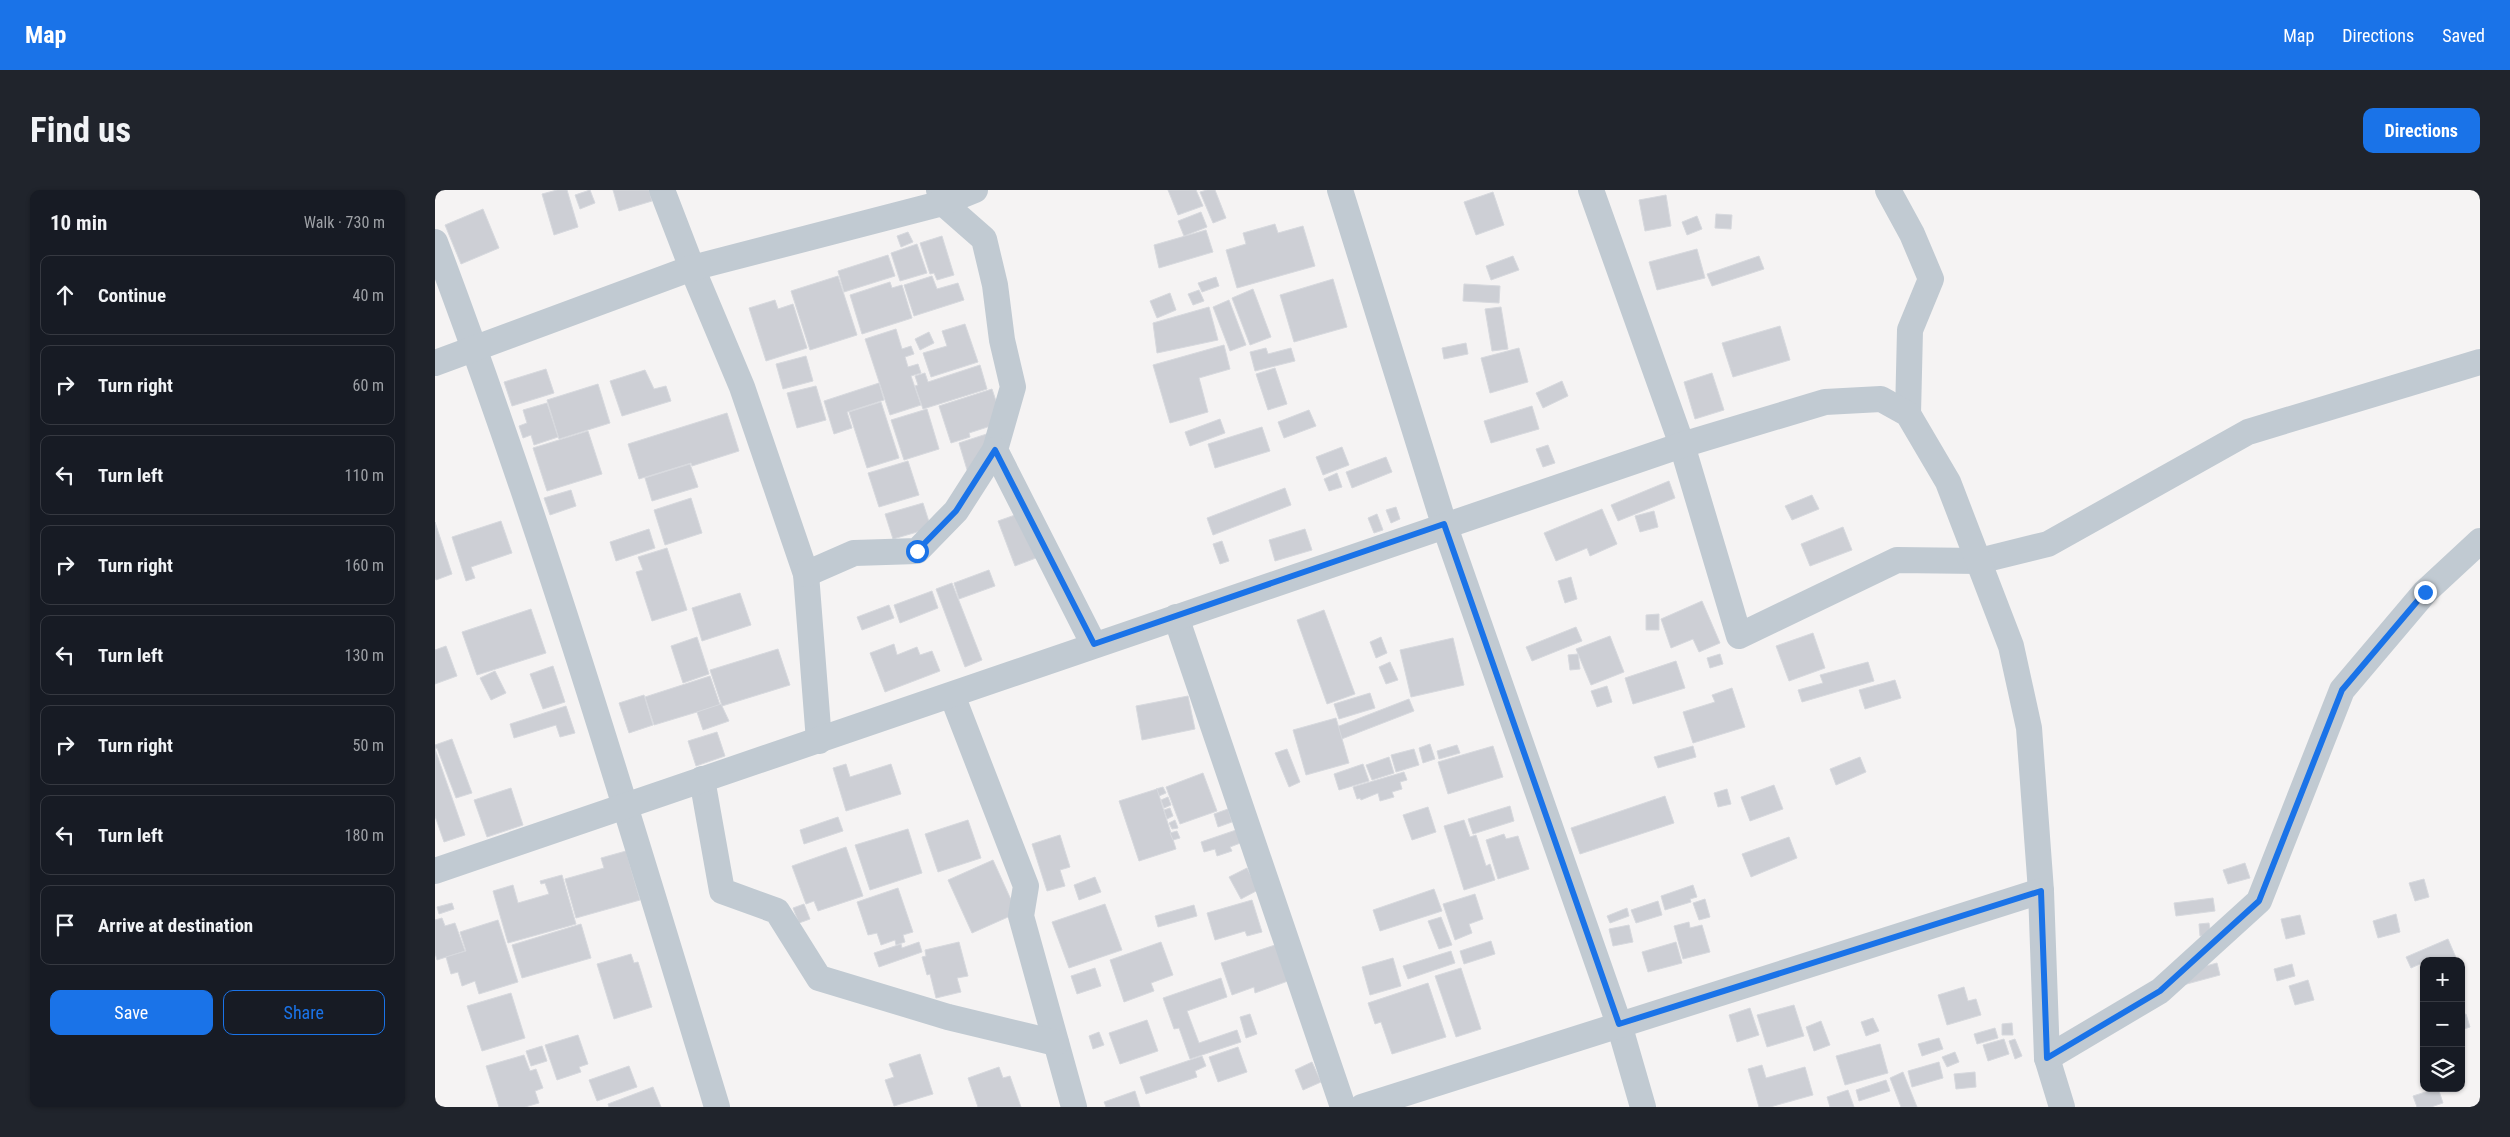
<!DOCTYPE html>
<html lang="en">
<head>
<meta charset="utf-8">
<style>
  body { margin:0; font-family:"Roboto Condensed",sans-serif; background:#20242c; color:#f1f3f6 }
  .controls { position:absolute; right:15px; bottom:15px; display:grid; overflow:hidden; border-radius:10px; box-shadow:0 1px 4px #0004 }
  .controls button { width:45px; height:45px; display:grid; place-items:center; padding:0; border:0; border-bottom:1px solid #363941; background:#171b24; color:#f1f3f6; font:25px sans-serif }
  .stop { position:absolute; width:15px; height:15px; margin:-11px; border:4px solid #1a73e8; border-radius:50%; background:#fff }
  .stop.end { background:#1a73e8; border-color:#fff; box-shadow:0 1px 5px #0008 }
  .list { margin:0; padding:0; list-style:none }
  h2 { display:flex; justify-content:space-between; align-items:center; height:65px; margin:0; padding:0 20px; font-size:21px }
  h2 small { font-size:16px; font-weight:400; color:#9ea1a6 }
  .list li { display:grid; grid-template-columns:32px 1fr auto; gap:15px; align-items:center; box-sizing:border-box; height:80px; margin:0 10px 10px; padding:0 10px; border:1px solid #363941; border-radius:10px }
  .list b { display:block; font-size:19px; white-space:nowrap }
  .list em { font-size:16px; font-style:normal; color:#9ea1a6 }
  .actions { display:flex; gap:10px; padding:15px 20px }
  .actions a { flex:1; padding:11px 0; border:1px solid #1a73e8; border-radius:10px; text-align:center; font-size:18px; color:#1a73e8 }
  .actions .main { background:#1a73e8; color:#fff }
  .icon { flex:none; width:28px; height:28px; fill:none; stroke:currentColor; stroke-width:2; stroke-linecap:round; stroke-linejoin:round }
  .map { position:relative; flex:none; width:2045px; height:917px; overflow:hidden; border-radius:10px }
  header { display:flex; align-items:center; gap:30px; box-sizing:border-box; height:70px; padding:0 25px; background:#1a73e8; color:#fff }
  header strong { font-size:24px }
  nav { display:flex; gap:28px; margin-inline-start:auto; font-size:18px }
  .intro { display:flex; align-items:center; justify-content:space-between; box-sizing:border-box; height:120px; padding:0 30px }
  h1 { margin:0; font-size:35px }
  .button { padding:12px 22px; border-radius:10px; background:#1a73e8; color:#fff; font-size:18px; font-weight:700 }
  main { display:flex; gap:30px; padding:0 30px }
  aside { flex:1; background:#171b24; border-radius:10px; box-shadow:0 1px 4px #0004 }
  .map>svg:first-child { display:block }
  .building { fill:#cdcfd5; stroke:#d7d9de }
  .lines { fill:none; stroke-linecap:round; stroke-linejoin:round }
  .minor { stroke:#c1cad2; stroke-width:26 }
  .route { stroke:#1a73e8; stroke-width:6 }
</style>
</head>
<body>
<header>
<strong>Map</strong>
<nav><a>Map</a><a>Directions</a><a>Saved</a></nav>
</header>
<div class="intro"><h1>Find us</h1><a class="button">Directions</a></div>
<main>
<aside>
<h2>10 min<small>Walk · 730 m</small></h2>
<ul class="list">
<li><svg class="icon" aria-label="ahead" viewBox="0 0 24 24"><path d="M12 20V5M6 11l6-6 6 6"/></svg><div><b>Continue</b></div><em>40 m</em></li>
<li><svg class="icon" aria-label="right" viewBox="0 0 24 24"><path d="M7 20v-9h11M14 6l5 5-5 5"/></svg><div><b>Turn right</b></div><em>60 m</em></li>
<li><svg class="icon" aria-label="left" viewBox="0 0 24 24"><path d="M17 20v-9H6M10 6l-5 5 5 5"/></svg><div><b>Turn left</b></div><em>110 m</em></li>
<li><svg class="icon" aria-label="right" viewBox="0 0 24 24"><path d="M7 20v-9h11M14 6l5 5-5 5"/></svg><div><b>Turn right</b></div><em>160 m</em></li>
<li><svg class="icon" aria-label="left" viewBox="0 0 24 24"><path d="M17 20v-9H6M10 6l-5 5 5 5"/></svg><div><b>Turn left</b></div><em>130 m</em></li>
<li><svg class="icon" aria-label="right" viewBox="0 0 24 24"><path d="M7 20v-9h11M14 6l5 5-5 5"/></svg><div><b>Turn right</b></div><em>50 m</em></li>
<li><svg class="icon" aria-label="left" viewBox="0 0 24 24"><path d="M17 20v-9H6M10 6l-5 5 5 5"/></svg><div><b>Turn left</b></div><em>180 m</em></li>
<li><svg class="icon" aria-label="arrive" viewBox="0 0 24 24"><path d="M6 21V4h12l-3 4 3 4H6"/></svg><div><b>Arrive at destination</b></div></li>
</ul>
<div class="actions"><a class="main">Save</a><a>Share</a></div>
</aside>
<div class="map">
<svg width="2045" height="917" viewBox="0 0 2045 917">
  <rect width="100%" height="100%" fill="#f5f3f3"/>
  <!-- building -->
  <g class="building">
    <polygon points="122,0 132,0 143,37 119,45 107,4"/>
    <polygon points="155,0 160,13 145,19 140,5"/>
    <polygon points="178,0 214,0 217,11 184,21"/>
    <polygon points="733,0 761,0 768,16 743,25"/>
    <polygon points="772,0 780,0 791,28 778,33 765,2"/>
    <polygon points="1058,2 1069,35 1041,45 1029,12"/>
    <polygon points="1231,5 1236,36 1210,41 1204,10"/>
    <polygon points="48,19 64,58 26,74 10,35"/>
    <polygon points="766,22 772,37 749,46 743,31"/>
    <polygon points="1281,24 1297,25 1296,39 1280,38"/>
    <polygon points="1262,26 1267,39 1252,45 1247,32"/>
    <polygon points="840,34 843,43 868,36 880,76 802,98 791,60 811,54 808,43"/>
    <polygon points="771,40 778,62 724,78 719,55"/>
    <polygon points="473,42 478,52 466,57 462,46"/>
    <polygon points="507,46 519,85 502,90 499,83 495,84 485,53"/>
    <polygon points="482,54 492,83 465,91 456,63"/>
    <polygon points="1262,59 1270,88 1222,100 1214,72"/>
    <polygon points="453,65 460,86 409,102 403,81"/>
    <polygon points="1078,66 1084,80 1056,90 1051,76"/>
    <polygon points="1324,66 1329,79 1277,96 1272,84"/>
    <polygon points="403,86 422,145 375,160 356,101"/>
    <polygon points="497,86 502,99 523,93 529,110 479,126 469,95"/>
    <polygon points="781,87 784,96 767,102 763,93"/>
    <polygon points="898,89 912,137 859,152 845,105"/>
    <polygon points="455,92 457,98 467,95 477,128 427,144 415,105"/>
    <polygon points="1029,94 1065,96 1064,113 1028,111"/>
    <polygon points="818,99 836,147 815,155 797,108"/>
    <polygon points="764,100 769,111 758,115 753,104"/>
    <polygon points="735,103 741,120 722,128 715,111"/>
    <polygon points="340,110 343,119 358,114 372,158 331,171 314,118"/>
    <polygon points="794,110 811,155 795,161 778,117"/>
    <polygon points="774,117 783,150 722,163 718,133"/>
    <polygon points="1066,117 1073,159 1057,161 1050,119"/>
    <polygon points="530,134 543,172 496,187 488,163 512,156 507,141"/>
    <polygon points="1345,136 1355,170 1298,187 1287,153"/>
    <polygon points="461,139 467,159 476,156 479,164 470,167 473,177 483,174 486,183 476,186 486,215 455,225 430,149"/>
    <polygon points="494,142 499,153 485,160 480,149"/>
    <polygon points="1031,153 1033,164 1009,169 1007,158"/>
    <polygon points="789,155 795,179 764,188 773,222 735,233 718,175"/>
    <polygon points="831,158 833,164 856,158 860,171 820,181 815,162"/>
    <polygon points="1084,158 1093,192 1055,203 1046,168"/>
    <polygon points="371,166 378,191 348,199 341,174"/>
    <polygon points="545,175 552,199 488,219 480,196 483,195 480,186 490,183 493,192"/>
    <polygon points="840,178 852,214 833,220 821,184"/>
    <polygon points="111,179 119,203 77,216 69,192"/>
    <polygon points="210,180 219,199 231,196 236,211 187,226 175,191"/>
    <polygon points="1277,183 1289,220 1260,229 1249,192"/>
    <polygon points="1127,191 1133,206 1108,218 1101,203"/>
    <polygon points="444,193 449,210 412,222 417,238 399,244 389,211"/>
    <polygon points="163,194 175,233 124,249 112,210"/>
    <polygon points="381,196 391,230 362,238 352,203"/>
    <polygon points="557,199 568,232 534,243 535,247 516,253 504,216"/>
    <polygon points="446,212 464,268 432,278 414,222"/>
    <polygon points="112,213 123,247 99,255 96,245 88,248 84,236 92,233 88,220"/>
    <polygon points="1097,216 1104,239 1056,253 1049,231"/>
    <polygon points="492,219 504,259 469,270 456,230"/>
    <polygon points="874,220 881,236 849,248 843,232"/>
    <polygon points="292,223 304,261 257,276 256,273 204,289 193,254"/>
    <polygon points="785,229 790,243 755,256 750,242"/>
    <polygon points="827,237 835,261 780,278 773,254"/>
    <polygon points="567,239 536,293 524,253"/>
    <polygon points="153,241 167,284 112,301 98,258"/>
    <polygon points="1113,255 1120,273 1108,277 1101,259"/>
    <polygon points="907,257 914,275 888,285 881,267"/>
    <polygon points="951,267 957,282 917,298 911,282"/>
    <polygon points="473,271 484,305 444,317 433,283"/>
    <polygon points="255,274 263,297 217,311 210,288"/>
    <polygon points="902,283 907,297 894,301 889,289"/>
    <polygon points="1234,291 1240,308 1183,331 1176,315"/>
    <polygon points="850,298 856,315 778,345 772,328"/>
    <polygon points="136,300 141,316 115,325 109,308"/>
    <polygon points="1377,305 1384,319 1357,330 1350,316"/>
    <polygon points="256,308 267,343 230,355 219,320"/>
    <polygon points="488,313 496,338 458,349 450,324"/>
    <polygon points="961,317 965,329 956,333 951,320"/>
    <polygon points="597,319 614,363 580,376 563,331"/>
    <polygon points="1167,319 1182,354 1155,366 1152,358 1121,371 1109,343"/>
    <polygon points="1219,321 1223,337 1205,342 1200,326"/>
    <polygon points="942,324 948,340 939,343 933,328"/>
    <polygon points="66,331 77,363 36,377 40,388 31,391 17,347"/>
    <polygon points="0,332 17,384 1,390 0,388"/>
    <polygon points="1408,337 1417,360 1375,376 1366,354"/>
    <polygon points="214,339 220,358 181,371 175,352"/>
    <polygon points="870,339 877,360 840,371 834,350"/>
    <polygon points="787,351 794,371 785,374 778,354"/>
    <polygon points="232,358 252,420 217,431 201,382 208,380 203,367"/>
    <polygon points="554,380 560,396 524,409 519,393"/>
    <polygon points="1136,387 1142,409 1130,413 1123,391"/>
    <polygon points="517,393 547,470 530,477 501,399"/>
    <polygon points="497,401 503,418 465,433 459,415"/>
    <polygon points="305,403 316,435 267,451 257,418"/>
    <polygon points="1267,411 1285,453 1264,462 1258,449 1236,458 1226,429"/>
    <polygon points="454,415 459,428 427,440 422,427"/>
    <polygon points="96,419 111,463 42,485 27,442"/>
    <polygon points="889,420 920,504 892,514 862,430"/>
    <polygon points="1224,424 1224,440 1211,440 1211,425"/>
    <polygon points="1141,437 1147,451 1097,471 1091,457"/>
    <polygon points="1378,443 1390,478 1354,491 1341,456"/>
    <polygon points="1175,446 1189,482 1156,495 1141,459"/>
    <polygon points="262,447 274,484 248,493 236,456"/>
    <polygon points="946,447 952,463 941,468 935,452"/>
    <polygon points="1018,448 1029,495 976,507 965,460"/>
    <polygon points="459,454 462,465 482,457 485,465 497,461 505,481 450,502 435,463"/>
    <polygon points="11,456 22,486 0,494 0,460"/>
    <polygon points="343,459 355,495 287,516 275,480"/>
    <polygon points="1143,464 1145,479 1135,480 1133,465"/>
    <polygon points="1285,464 1288,474 1275,478 1272,468"/>
    <polygon points="1241,471 1250,498 1198,514 1190,488"/>
    <polygon points="955,472 963,490 951,494 944,477"/>
    <polygon points="1433,472 1439,491 1367,512 1363,500 1388,493 1385,485"/>
    <polygon points="118,476 130,512 108,519 95,484"/>
    <polygon points="60,481 71,503 56,510 45,488"/>
    <polygon points="275,486 285,515 219,535 210,507"/>
    <polygon points="1460,490 1466,508 1430,519 1424,500"/>
    <polygon points="1172,496 1177,512 1162,517 1156,501"/>
    <polygon points="1297,498 1310,537 1258,553 1248,522 1280,512 1277,505"/>
    <polygon points="935,503 940,518 904,529 899,514"/>
    <polygon points="209,505 218,535 194,543 184,513"/>
    <polygon points="753,506 760,539 707,550 701,516"/>
    <polygon points="974,509 979,521 904,550 899,538"/>
    <polygon points="286,514 294,531 268,540 262,522"/>
    <polygon points="131,516 140,543 125,547 121,535 79,548 75,534"/>
    <polygon points="901,528 914,573 871,585 858,540"/>
    <polygon points="282,542 290,566 261,576 253,551"/>
    <polygon points="17,549 37,603 21,608 2,558 0,559 0,555"/>
    <polygon points="995,554 1000,569 988,573 984,558"/>
    <polygon points="1022,555 1025,563 1004,569 1002,561"/>
    <polygon points="1058,556 1068,587 1013,604 1003,572"/>
    <polygon points="1258,556 1261,567 1223,578 1219,567"/>
    <polygon points="0,559 30,645 9,652 0,626"/>
    <polygon points="852,559 865,592 854,597 840,563"/>
    <polygon points="979,559 984,575 961,582 956,565"/>
    <polygon points="954,567 959,583 937,590 931,575"/>
    <polygon points="1425,567 1431,582 1401,595 1395,579"/>
    <polygon points="411,574 415,587 456,574 466,604 411,621 398,578"/>
    <polygon points="928,574 934,591 904,600 899,584"/>
    <polygon points="969,582 972,590 965,592 967,599 957,602 959,607 945,611 943,603 926,610 925,608 922,609 918,597"/>
    <polygon points="768,583 782,621 745,634 731,597"/>
    <polygon points="1339,595 1348,619 1315,631 1306,607"/>
    <polygon points="728,597 731,603 724,606 721,599"/>
    <polygon points="76,598 88,635 52,647 39,610"/>
    <polygon points="722,599 741,659 704,671 684,611"/>
    <polygon points="1292,599 1296,614 1283,617 1279,603"/>
    <polygon points="1230,606 1239,633 1145,664 1136,638"/>
    <polygon points="733,607 736,615 729,618 726,610"/>
    <polygon points="1075,616 1079,631 1038,644 1033,629"/>
    <polygon points="993,617 1001,642 977,650 968,625"/>
    <polygon points="735,618 738,626 732,629 729,620"/>
    <polygon points="793,619 797,632 783,637 779,624"/>
    <polygon points="403,627 408,641 369,654 365,640"/>
    <polygon points="533,630 546,668 503,682 490,644"/>
    <polygon points="740,630 743,638 737,639 734,633"/>
    <polygon points="1029,630 1035,647 1041,645 1051,676 1055,674 1060,690 1029,700 1009,636"/>
    <polygon points="473,639 487,683 435,700 420,655"/>
    <polygon points="804,639 808,652 795,657 797,661 782,666 780,659 769,662 766,652"/>
    <polygon points="742,641 745,648 738,650 735,643"/>
    <polygon points="1069,644 1071,649 1083,646 1094,679 1063,689 1051,650"/>
    <polygon points="625,645 635,677 625,680 630,696 612,701 597,654"/>
    <polygon points="1354,647 1362,668 1316,687 1307,664"/>
    <polygon points="411,657 428,706 383,721 379,711 371,714 357,676"/>
    <polygon points="191,661 205,710 141,728 130,689 169,678 166,668"/>
    <polygon points="558,670 582,723 537,743 513,690"/>
    <polygon points="1810,673 1815,688 1793,694 1788,680"/>
    <polygon points="812,678 823,700 806,709 794,687"/>
    <polygon points="127,685 141,734 73,753 58,701 78,695 83,713 114,704 110,693 106,694 105,691"/>
    <polygon points="660,687 666,702 644,710 639,695"/>
    <polygon points="1989,689 1994,707 1980,711 1974,693"/>
    <polygon points="1258,695 1262,707 1255,709 1256,712 1230,720 1226,706"/>
    <polygon points="463,698 478,742 468,745 470,752 461,755 460,750 446,755 442,743 433,745 422,712"/>
    <polygon points="999,699 1007,721 945,741 938,720"/>
    <polygon points="1040,704 1048,729 1034,734 1037,743 1020,750 1008,714"/>
    <polygon points="1778,708 1780,721 1741,726 1739,713"/>
    <polygon points="1270,709 1275,727 1264,730 1258,713"/>
    <polygon points="817,710 827,742 812,746 810,741 780,750 772,723"/>
    <polygon points="1223,711 1227,725 1201,733 1196,720"/>
    <polygon points="17,713 19,719 4,724 2,717"/>
    <polygon points="369,714 375,729 364,733 358,718"/>
    <polygon points="670,714 687,760 634,778 617,732"/>
    <polygon points="759,715 762,726 723,737 720,726"/>
    <polygon points="1192,718 1194,726 1175,733 1172,726"/>
    <polygon points="1961,724 1965,742 1943,748 1938,731"/>
    <polygon points="1865,725 1870,744 1851,749 1846,729"/>
    <polygon points="1006,727 1017,755 1004,759 993,731"/>
    <polygon points="7,728 10,736 20,733 30,761 2,770 0,763 0,730"/>
    <polygon points="63,730 83,792 44,804 40,791 27,796 23,782 16,784 11,767 31,761 25,742"/>
    <polygon points="1254,732 1255,738 1267,735 1275,762 1248,769 1239,736"/>
    <polygon points="1774,733 1776,745 1765,746 1764,734"/>
    <polygon points="146,734 156,768 87,788 77,755"/>
    <polygon points="1194,735 1198,752 1178,756 1174,739"/>
    <polygon points="2013,749 2022,770 1996,769 1976,778 1971,767"/>
    <polygon points="1056,751 1060,764 1029,774 1025,761"/>
    <polygon points="484,752 487,762 444,777 439,763 466,754 467,758"/>
    <polygon points="524,752 533,786 522,788 526,802 501,808 495,784 492,785 487,767 491,766 490,760"/>
    <polygon points="726,752 738,785 716,793 719,801 689,812 675,770"/>
    <polygon points="1241,752 1247,773 1213,782 1207,762"/>
    <polygon points="840,755 853,791 820,803 819,797 797,805 786,773"/>
    <polygon points="1016,761 1020,773 973,789 968,776"/>
    <polygon points="196,764 199,773 203,772 217,817 179,829 162,774"/>
    <polygon points="958,768 966,796 935,805 927,777"/>
    <polygon points="1782,773 1785,785 1737,798 1734,786"/>
    <polygon points="1857,774 1860,786 1842,791 1839,779"/>
    <polygon points="660,778 666,796 642,804 636,786"/>
    <polygon points="1026,778 1046,839 1021,847 1000,786"/>
    <polygon points="786,788 792,807 752,821 764,853 802,840 806,852 755,869 744,838 739,839 728,808"/>
    <polygon points="1873,790 1879,810 1860,815 1854,796"/>
    <polygon points="993,793 1011,847 957,864 946,832 940,834 933,813"/>
    <polygon points="1529,797 1533,811 1541,809 1546,825 1512,835 1503,805"/>
    <polygon points="76,803 90,848 47,861 32,816"/>
    <polygon points="1359,815 1369,846 1332,857 1322,825"/>
    <polygon points="1315,818 1324,845 1302,852 1294,825"/>
    <polygon points="815,824 822,844 811,848 805,827"/>
    <polygon points="2031,824 2035,837 2026,840 2026,825"/>
    <polygon points="1438,828 1444,841 1431,846 1426,832"/>
    <polygon points="712,830 723,861 685,874 674,843"/>
    <polygon points="1386,831 1395,855 1379,861 1371,837"/>
    <polygon points="1577,833 1578,845 1567,845 1567,834"/>
    <polygon points="1560,838 1563,848 1542,854 1539,844"/>
    <polygon points="664,842 669,855 658,859 654,846"/>
    <polygon points="143,845 153,874 144,877 146,882 122,890 110,855"/>
    <polygon points="1504,848 1508,859 1487,866 1483,854"/>
    <polygon points="1569,849 1574,864 1553,871 1548,855"/>
    <polygon points="1580,849 1587,866 1580,869 1574,851"/>
    <polygon points="1445,854 1453,883 1410,895 1401,866"/>
    <polygon points="107,856 112,871 96,876 91,861"/>
    <polygon points="803,857 812,882 783,892 774,867"/>
    <polygon points="1520,862 1524,872 1512,877 1507,867"/>
    <polygon points="485,864 498,904 459,916 450,890 459,887 454,874"/>
    <polygon points="89,865 95,881 101,879 108,898 100,901 104,913 90,917 64,917 51,876"/>
    <polygon points="767,866 771,876 760,881 762,887 711,904 705,887"/>
    <polygon points="877,872 886,892 868,900 860,880"/>
    <polygon points="1504,872 1508,888 1477,897 1473,881"/>
    <polygon points="1327,875 1331,888 1370,877 1378,905 1335,917 1324,917 1313,879"/>
    <polygon points="194,876 202,897 162,911 154,890"/>
    <polygon points="564,877 568,888 575,886 586,917 543,917 533,888"/>
    <polygon points="1468,882 1482,917 1466,917 1455,888"/>
    <polygon points="1540,882 1541,897 1521,899 1519,884"/>
    <polygon points="1451,890 1455,901 1424,911 1421,900"/>
    <polygon points="218,897 226,917 174,917 173,914"/>
    <polygon points="2003,898 2008,913 1996,917 1982,917 1978,906"/>
    <polygon points="1413,900 1419,917 1395,917 1392,907"/>
    <polygon points="700,901 705,917 671,917 669,912"/>
  </g>
  <g class="lines">
    <!-- minor -->
    <g class="minor">
      <polyline points="227,0 257,78 307,197 371,384 384,551"/>
      <polyline points="504,0 508,13 549,49 560,95 567,150 578,197 560,260 659,455"/>
      <polyline points="905,0 1009,334 1184,834 1208,917"/>
      <polyline points="1156,0 1247,255 1304,446 1462,370 1544,371 1613,354 1813,242 2045,172"/>
      <polyline points="1453,0 1477,44 1496,89 1475,140 1473,224"/>
      <path d="M0,52C107,336 194,627 282,917"/>
      <polyline points="0,173 257,78 508,13 540,0"/>
      <polyline points="371,384 419,363 482,361 521,321 560,260"/>
      <polyline points="741,427 908,917"/>
      <polyline points="517,505 591,696 586,726 639,917"/>
      <polyline points="267,589 287,701 342,721 384,788 513,827 621,853"/>
      <polyline points="0,681 1247,255 1390,212 1446,209 1473,224 1513,292 1576,456 1594,538 1606,701 1612,868 1627,917"/>
      <polyline points="1612,868 1725,801 1824,711 1907,500 1990,402 2045,351"/>
      <polyline points="927,917 1606,701"/>
    </g>
  </g>
  <g class="lines">
    <!-- route -->
    <polyline class="route" points="482,361 521,321 560,260 659,454 1009,334 1184,834 1606,701 1612,868 1725,801 1824,711 1907,500 1990,402"/>
  </g>
</svg>
<div class="controls">
<button>+</button>
<button>−</button>
<button><svg class="icon" aria-label="layers" viewBox="0 0 24 24"><path d="M12 4l9 5-9 5-9-5zM3 14l9 5 9-5"/></svg></button>
</div>
<div class="stop" style="left:482px;top:361px"></div>
<div class="stop end" style="left:1990px;top:402px"></div>
</div>
</main>
</body>
</html>
